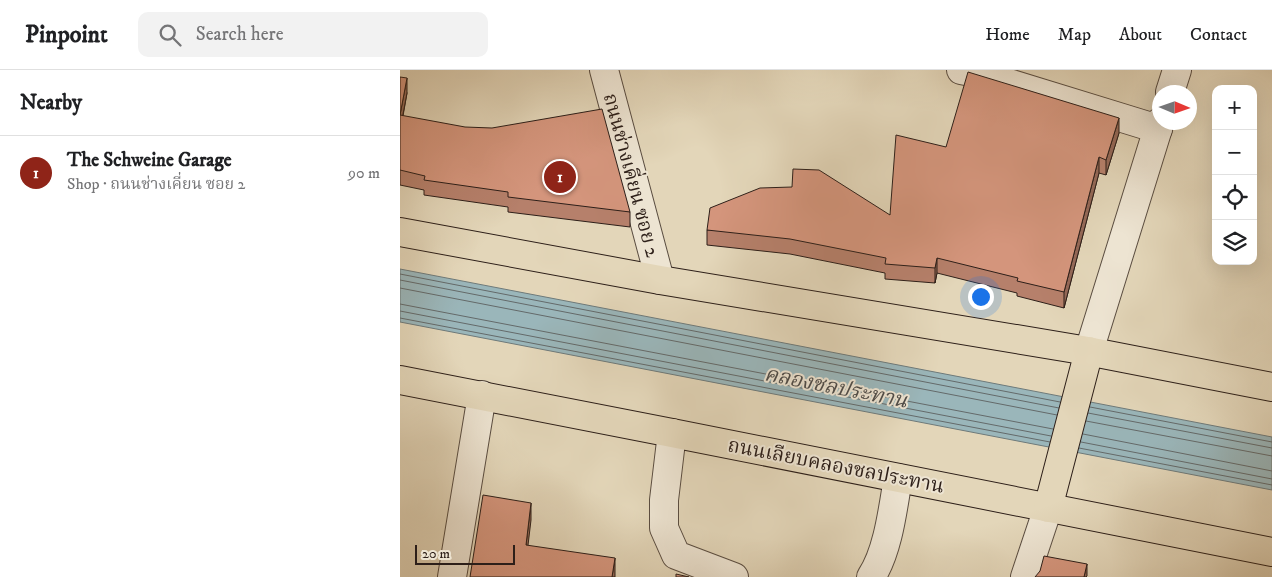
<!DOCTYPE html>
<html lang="en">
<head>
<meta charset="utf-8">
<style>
  body { margin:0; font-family:"IM FELL DW Pica","Noto Serif Thai",serif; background:#f2f2f2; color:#202124 }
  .controls { position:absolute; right:15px; top:15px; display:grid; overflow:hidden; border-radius:10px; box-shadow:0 5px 20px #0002 }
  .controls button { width:45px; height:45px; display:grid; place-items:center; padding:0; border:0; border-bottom:1px solid #e0e0e0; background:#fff; color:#202124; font:25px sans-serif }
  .compass { position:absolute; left:752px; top:15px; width:45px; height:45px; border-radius:50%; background:#fff; box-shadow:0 5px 20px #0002; rotate:92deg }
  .scale { position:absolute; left:15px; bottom:12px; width:100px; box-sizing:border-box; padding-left:5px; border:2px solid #2d1f19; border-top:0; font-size:14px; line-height:18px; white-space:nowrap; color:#2d1f19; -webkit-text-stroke:4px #ede4d2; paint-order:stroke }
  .you { position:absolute; left:580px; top:226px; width:18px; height:18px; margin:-12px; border:4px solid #fff; border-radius:50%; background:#1a73e8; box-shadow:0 0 0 8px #1a73e833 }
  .badge { display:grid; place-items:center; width:32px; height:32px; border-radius:50%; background:#8f2418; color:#fff; font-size:16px; font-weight:700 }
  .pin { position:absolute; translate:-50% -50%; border:2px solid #fff; box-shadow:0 1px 5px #0006 }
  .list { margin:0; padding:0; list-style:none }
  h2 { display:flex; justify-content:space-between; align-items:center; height:65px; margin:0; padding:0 20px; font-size:21px }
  h2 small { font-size:16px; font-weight:400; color:#757577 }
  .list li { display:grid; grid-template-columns:32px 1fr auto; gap:15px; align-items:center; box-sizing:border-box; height:75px; padding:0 20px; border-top:1px solid #e0e0e0 }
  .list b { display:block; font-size:19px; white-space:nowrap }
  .list p { margin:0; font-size:16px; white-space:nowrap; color:#757577 }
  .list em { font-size:16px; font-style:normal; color:#757577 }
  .icon { flex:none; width:28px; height:28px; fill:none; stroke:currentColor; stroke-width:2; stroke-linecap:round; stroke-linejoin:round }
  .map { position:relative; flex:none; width:872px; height:507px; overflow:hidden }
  header { display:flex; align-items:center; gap:30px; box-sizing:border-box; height:70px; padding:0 25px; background:#fff; border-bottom:1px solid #e0e0e0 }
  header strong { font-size:24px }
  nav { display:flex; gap:28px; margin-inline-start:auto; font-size:18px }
  .search { width:350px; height:45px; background:#f2f2f2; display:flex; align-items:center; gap:12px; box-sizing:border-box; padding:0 18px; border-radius:10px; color:#757577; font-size:19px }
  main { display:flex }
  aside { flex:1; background:#fff }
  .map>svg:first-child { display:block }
  .water { fill:#9ab6ba; stroke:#6e7a7a }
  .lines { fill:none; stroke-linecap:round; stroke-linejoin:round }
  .shore { stroke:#646a6a; stroke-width:1 }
  .minor-casing { stroke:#5a4d41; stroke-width:30 }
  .major-casing { stroke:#2d1f19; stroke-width:30 }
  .minor { stroke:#ede4d2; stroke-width:28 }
  .major { stroke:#e3d6b9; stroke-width:28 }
  .wall { fill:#b6806b; stroke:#2d1f19 }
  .shaded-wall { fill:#946857; stroke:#2d1f19 }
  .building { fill:#d4957c; stroke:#2d1f19 }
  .labels { text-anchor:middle; stroke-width:4; stroke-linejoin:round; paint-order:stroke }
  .street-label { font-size:20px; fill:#2d1f19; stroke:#ede4d2 }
  .water-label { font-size:21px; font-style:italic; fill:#4e4c49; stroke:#ede4d2 }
</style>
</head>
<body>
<header>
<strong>Pinpoint</strong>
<div class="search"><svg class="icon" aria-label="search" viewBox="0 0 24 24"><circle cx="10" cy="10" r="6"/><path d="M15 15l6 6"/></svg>Search here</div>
<nav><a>Home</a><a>Map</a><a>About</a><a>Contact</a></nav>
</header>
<main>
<aside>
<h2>Nearby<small></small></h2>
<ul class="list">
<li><span class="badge">1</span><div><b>The Schweine Garage</b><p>Shop · ถนนช่างเคี่ยน ซอย 2</p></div><em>90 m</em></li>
</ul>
</aside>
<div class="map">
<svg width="872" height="507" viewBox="0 0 872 507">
  <rect width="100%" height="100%" fill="#e3d6b9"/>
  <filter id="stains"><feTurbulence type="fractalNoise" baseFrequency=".004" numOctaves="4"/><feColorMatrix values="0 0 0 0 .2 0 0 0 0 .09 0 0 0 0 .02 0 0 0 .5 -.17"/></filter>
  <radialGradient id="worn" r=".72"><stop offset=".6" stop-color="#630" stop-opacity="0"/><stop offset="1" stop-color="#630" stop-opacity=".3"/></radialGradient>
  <!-- water -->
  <polygon class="water" points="0,199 872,367 872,420 0,252"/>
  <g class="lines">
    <!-- shore -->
    <g class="shore">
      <polyline points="0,204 660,332"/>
      <polyline points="0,210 659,338"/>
      <polyline points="0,218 657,345"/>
      <polyline points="0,234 653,359"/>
      <polyline points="0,241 651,366"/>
      <polyline points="0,248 650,372"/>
      <polyline points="690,337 872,372"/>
      <polyline points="688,343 872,378"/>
      <polyline points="686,351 872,386"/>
      <polyline points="683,364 872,401"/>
      <polyline points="681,372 872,409"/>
      <polyline points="679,378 872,415"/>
    </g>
    <defs>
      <g id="minor">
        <polyline points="204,0 260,210"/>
        <polyline points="561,0 576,3 758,59"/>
        <polyline points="770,22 777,0"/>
        <polyline points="689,281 760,52"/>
        <polyline points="272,363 264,430 264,458 276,485 334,507"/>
        <polyline points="52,507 82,325"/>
        <path d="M471,507C488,482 493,438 498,408"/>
        <polyline points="625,507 648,438"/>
      </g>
      <g id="major">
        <polyline points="0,162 260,210 682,280 872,317"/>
        <polyline points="0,310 272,363 872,482"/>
        <polyline points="648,438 689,281"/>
      </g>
    </defs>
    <!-- minor casing -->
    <use href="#minor" class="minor-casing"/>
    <!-- major casing -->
    <use href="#major" class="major-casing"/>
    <!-- minor -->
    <use href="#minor" class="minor"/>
    <!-- major -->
    <use href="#major" class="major"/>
  </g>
  <!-- wall -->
  <g class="wall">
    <polygon points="0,7 7,23 3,46 230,142 230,157 108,142 108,137 24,125 24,120 0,115"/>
    <polygon points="719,63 706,105 699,103 664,238 617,226 617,223 537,203 535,213 485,209 485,203 390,184 307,175 307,160 490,145 546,77"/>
  </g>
  <!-- shaded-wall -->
  <g class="shaded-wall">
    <polygon points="7,8 7,23 0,60 0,45"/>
    <polygon points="719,48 719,63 706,105 706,90"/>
    <polygon points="699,87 699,103 664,238 664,222"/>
    <polygon points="537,188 537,203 535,213 535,198"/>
    <polygon points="131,433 131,450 126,492 126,475"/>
    <polygon points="215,488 215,507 212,507"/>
    <polygon points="687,494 687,506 686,507 684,507"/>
  </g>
  <!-- building -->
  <g class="building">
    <polygon points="568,2 719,48 706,90 699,87 664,222 617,211 618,208 537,188 535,198 485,194 486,188 390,169 307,160 310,138 360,118 392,117 393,99 419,100 490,145 496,65 546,77"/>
    <polygon points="0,7 7,8 0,45 65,57 92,58 202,39 230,142 108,127 108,122 24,110 25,106 0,100"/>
    <polygon points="83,425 131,433 126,475 215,488 212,507 70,507"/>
    <polygon points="644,486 687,494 684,507 635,507 640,501"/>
    <polygon points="276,504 289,507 276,507"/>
  </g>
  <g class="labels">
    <!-- street labels -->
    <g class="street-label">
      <text transform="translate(232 105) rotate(75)" y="7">ถนนช่างเคี่ยน ซอย 2</text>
      <text transform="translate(436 395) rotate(11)" y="7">ถนนเลียบคลองชลประทาน</text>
    </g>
    <!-- water labels -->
    <g class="water-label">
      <text transform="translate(436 317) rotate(11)" y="7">คลองชลประทาน</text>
    </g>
  </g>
  <rect width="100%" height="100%" filter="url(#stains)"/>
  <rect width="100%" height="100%" fill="url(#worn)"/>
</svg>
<div class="controls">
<button>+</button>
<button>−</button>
<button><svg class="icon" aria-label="locate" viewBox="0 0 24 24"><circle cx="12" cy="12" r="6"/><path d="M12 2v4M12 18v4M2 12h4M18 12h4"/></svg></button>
<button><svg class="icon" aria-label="layers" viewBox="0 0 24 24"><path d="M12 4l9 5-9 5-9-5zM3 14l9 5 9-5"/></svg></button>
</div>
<svg class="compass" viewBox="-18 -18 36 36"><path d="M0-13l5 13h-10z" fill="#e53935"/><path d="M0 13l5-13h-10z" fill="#757577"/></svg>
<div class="scale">20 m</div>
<div class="you"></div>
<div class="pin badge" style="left:160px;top:107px">1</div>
</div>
</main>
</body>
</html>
